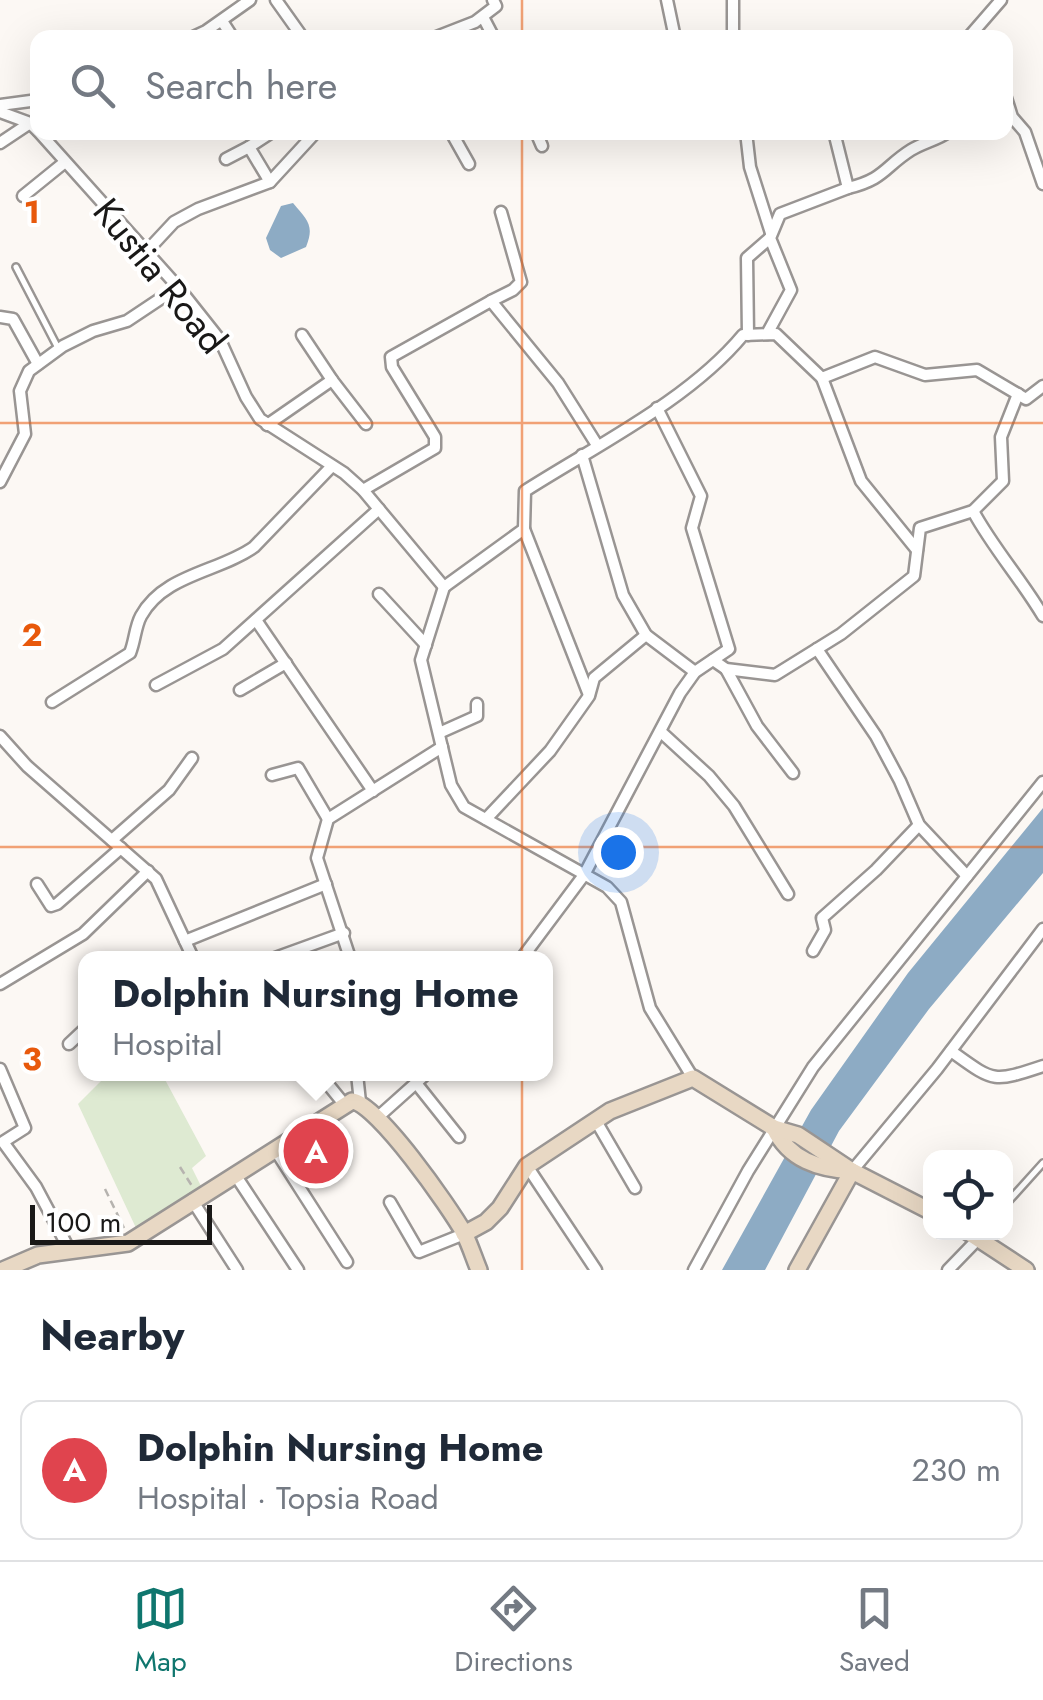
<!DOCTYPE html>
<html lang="en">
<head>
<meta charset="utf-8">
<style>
  body { margin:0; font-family:Jost,sans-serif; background:#f2f2f3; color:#1f2937 }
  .controls { position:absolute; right:30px; bottom:30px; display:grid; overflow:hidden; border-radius:20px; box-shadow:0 10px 40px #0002 }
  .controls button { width:90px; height:90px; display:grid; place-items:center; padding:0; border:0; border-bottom:2px solid #e0e1e3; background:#fff; color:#1f2937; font:50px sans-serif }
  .scale { position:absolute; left:30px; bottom:25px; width:182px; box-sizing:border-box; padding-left:10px; border:5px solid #191817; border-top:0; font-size:28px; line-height:35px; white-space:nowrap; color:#191817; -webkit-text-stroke:8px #fff; paint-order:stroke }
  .you { position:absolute; left:618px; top:852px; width:35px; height:35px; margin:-25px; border:8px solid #fff; border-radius:50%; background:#1a73e8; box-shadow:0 0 0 15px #1a73e833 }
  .badge { display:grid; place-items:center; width:65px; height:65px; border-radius:50%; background:#0f766e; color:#fff; font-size:32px; font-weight:700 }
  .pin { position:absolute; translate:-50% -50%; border:5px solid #fff; box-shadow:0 2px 10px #0006 }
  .popup { position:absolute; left:78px; top:951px; width:475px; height:130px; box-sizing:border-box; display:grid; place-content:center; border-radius:20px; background:#fff; filter:drop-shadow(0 2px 8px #0005); font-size:32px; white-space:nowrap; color:#747a83 }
  .popup b { font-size:38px; color:#1f2937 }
  .popup::after { content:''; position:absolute; left:50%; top:100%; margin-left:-20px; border:20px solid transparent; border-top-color:#fff }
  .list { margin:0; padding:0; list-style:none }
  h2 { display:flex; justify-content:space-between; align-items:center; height:130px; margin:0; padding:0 40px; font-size:42px }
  h2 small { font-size:32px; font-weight:400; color:#747a83 }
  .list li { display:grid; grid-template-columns:65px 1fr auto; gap:30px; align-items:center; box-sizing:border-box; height:140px; margin:0 20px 20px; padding:0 20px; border:2px solid #e0e1e3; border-radius:20px }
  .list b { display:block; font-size:38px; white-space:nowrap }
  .list p { margin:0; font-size:32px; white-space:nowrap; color:#747a83 }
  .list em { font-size:32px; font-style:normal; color:#747a83 }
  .icon { flex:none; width:55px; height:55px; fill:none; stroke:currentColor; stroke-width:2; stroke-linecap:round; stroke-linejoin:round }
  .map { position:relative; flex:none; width:1043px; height:1270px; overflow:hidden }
  .search { position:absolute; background:#fff; box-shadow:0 10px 40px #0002; left:30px; right:30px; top:30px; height:110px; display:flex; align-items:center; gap:25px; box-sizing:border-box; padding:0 35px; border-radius:20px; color:#747a83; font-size:38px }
  .sheet { height:290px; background:#fff }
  nav { display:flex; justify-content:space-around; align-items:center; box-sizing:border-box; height:140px; border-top:2px solid #e0e1e3; background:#fff; font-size:28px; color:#747a83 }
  nav a { display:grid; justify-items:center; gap:5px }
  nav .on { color:#0f766e }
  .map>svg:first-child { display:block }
  .green { fill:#deead2 }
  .water { fill:#8dabc4 }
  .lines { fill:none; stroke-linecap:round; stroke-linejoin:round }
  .lane-casing { stroke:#999593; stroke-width:10 }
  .street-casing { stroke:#999593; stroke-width:15 }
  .secondary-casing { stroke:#999593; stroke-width:20 }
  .path { stroke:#b6b3af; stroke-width:2.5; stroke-dasharray:8 5; stroke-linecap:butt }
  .lane { stroke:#fff; stroke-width:5 }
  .street { stroke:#fff; stroke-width:10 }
  .secondary { stroke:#e8d8c4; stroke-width:15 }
  .grid { fill:none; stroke:#e8590c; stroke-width:2.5; stroke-opacity:0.55 }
  .labels { text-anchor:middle; stroke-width:8; stroke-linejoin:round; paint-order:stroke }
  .street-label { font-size:38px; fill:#191817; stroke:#fff }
  .grid-label { font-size:32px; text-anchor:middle; font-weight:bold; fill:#e8590c; stroke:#fff; stroke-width:8; stroke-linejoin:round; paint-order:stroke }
</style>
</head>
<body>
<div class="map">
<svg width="1043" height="1270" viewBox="0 0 1043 1270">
  <rect width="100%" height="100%" fill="#fcf8f4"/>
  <!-- green -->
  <polygon class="green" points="108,1074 113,1078 120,1074 162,1074 206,1156 192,1168 201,1186 136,1228 78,1104"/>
  <!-- water -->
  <g class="water">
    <path d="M293,203C307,220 315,225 306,247L281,258L270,250L266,238L281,206Z"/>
    <polygon points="1043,808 1043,873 929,1009 839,1131 765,1270 722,1270 811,1110 908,973"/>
  </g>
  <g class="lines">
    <defs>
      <g id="lane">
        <polyline points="16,267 58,348"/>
        <polyline points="1006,1204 1043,1163"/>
      </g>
      <g id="street">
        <polyline points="276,0 303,38"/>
        <polyline points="667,0 675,38"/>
        <polyline points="483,17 494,38"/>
        <polyline points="222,21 233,38"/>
        <polyline points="191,38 206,31 250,0"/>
        <polyline points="434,38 475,22 496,6 493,0"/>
        <polyline points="733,38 733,0"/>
        <polyline points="968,38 1001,0"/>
        <polyline points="1006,98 1012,117 1025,132 1043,184"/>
        <polyline points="0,105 38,100"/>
        <polyline points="0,112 30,123 38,131"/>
        <polyline points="39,132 178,287 220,340 246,397 260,419 344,473 363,490 444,587"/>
        <polyline points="451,132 469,164"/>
        <polyline points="536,132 542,146"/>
        <polyline points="746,132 750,167 771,233"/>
        <polyline points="0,143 30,123"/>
        <polyline points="226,159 249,147"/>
        <polyline points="270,182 249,147 272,132"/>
        <path d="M848,188C885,179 884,167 911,150C922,143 939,139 948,132"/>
        <polyline points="23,196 65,162"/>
        <polyline points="146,252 174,222 198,209 270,182 316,132"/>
        <polyline points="491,301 513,290 521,282 501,212"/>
        <polyline points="0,317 13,319 38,364"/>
        <polyline points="767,334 791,290 770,238 780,214 848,188 834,132"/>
        <polyline points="302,335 332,380"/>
        <polyline points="748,335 747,258 770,238"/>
        <polyline points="822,378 861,481 917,550"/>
        <polyline points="267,425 332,380 366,424"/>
        <polyline points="582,455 623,595 646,635 695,672"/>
        <polyline points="0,482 25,434 20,391 29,371 63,346 93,331 127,321 178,287"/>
        <polyline points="363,490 435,448 435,437 392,367 391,357 491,301 558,383 597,445"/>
        <path d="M973,511C993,548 1021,579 1043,616"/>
        <polyline points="524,529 589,695"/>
        <path d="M444,587L524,529L525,491C597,445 689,400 743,335L776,334L822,378L875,357L925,375L977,370L1026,399L1043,386"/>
        <polyline points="444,587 421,660 451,785 464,807 607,887 621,902 650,1008 693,1078"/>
        <polyline points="379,594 426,645"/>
        <polyline points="256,620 373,791"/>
        <polyline points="817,649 876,736 900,781 919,825 967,876"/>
        <polyline points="713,660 726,669 775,675 841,634 914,576 920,528 973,511 1003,481 1001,437 1018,394"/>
        <polyline points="726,669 757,726 793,773"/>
        <polyline points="156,685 223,649 379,509"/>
        <polyline points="240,690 286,663"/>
        <path d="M52,702L130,653C135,641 135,627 141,616C164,574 219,572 254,547L332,466"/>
        <polyline points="661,732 709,776 734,806 788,894"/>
        <polyline points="439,733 477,716 477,704"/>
        <polyline points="0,736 27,766 156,879 193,958"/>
        <polyline points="272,775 298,768 328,819"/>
        <polyline points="486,819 550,751 589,696 594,678 646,635"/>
        <polyline points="112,840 169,790 192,758"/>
        <polyline points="37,884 51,906 57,904 121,848"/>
        <polyline points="185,941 326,884"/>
        <polyline points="813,951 825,930 822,918 876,870 919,825"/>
        <polyline points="275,958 344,933"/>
        <polyline points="350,958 317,858 328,819 442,747"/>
        <polyline points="522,958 584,875 680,693 695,672 729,649 692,528 701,496 657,408"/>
        <polyline points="0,984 83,934 148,871"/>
        <polyline points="69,1044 86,1028"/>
        <path d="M951,1051C994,1082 992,1083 1043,1066"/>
        <polyline points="0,1069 25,1128 3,1142 36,1187 69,1249"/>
        <polyline points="315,1074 322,1077 344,1104"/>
        <polyline points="357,1074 360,1102"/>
        <polyline points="416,1083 459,1137"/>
        <polyline points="378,1117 426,1074"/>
        <polyline points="596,1121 635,1188"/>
        <polyline points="276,1151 347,1262"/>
        <polyline points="527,1166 596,1270"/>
        <polyline points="852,1171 937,1069 1043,929"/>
        <polyline points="236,1176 298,1270"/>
        <polyline points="192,1200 237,1270"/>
        <polyline points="390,1202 419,1252 464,1234"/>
        <polyline points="694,1270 748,1171 813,1067 1043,782"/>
        <polyline points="948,1270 978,1239"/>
      </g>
      <g id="secondary">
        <path d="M774,1128C789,1160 819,1169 852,1171"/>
        <polyline points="968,1232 1026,1270"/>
        <polyline points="464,1234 486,1222 500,1208 527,1166 610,1111 693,1078 774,1128 798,1135 852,1171 930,1211"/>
        <path d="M3,1270L38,1255L128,1243L352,1101C377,1103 450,1208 464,1233C470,1245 474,1258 479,1270"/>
        <polyline points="797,1270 852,1171"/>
      </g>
    </defs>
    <!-- lane casing -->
    <use href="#lane" class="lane-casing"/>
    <!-- street casing -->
    <use href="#street" class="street-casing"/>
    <!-- secondary casing -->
    <use href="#secondary" class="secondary-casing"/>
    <!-- path -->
    <g class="path">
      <polyline points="180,1167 192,1186"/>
      <polyline points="105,1189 124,1228"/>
    </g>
    <!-- lane -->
    <use href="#lane" class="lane"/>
    <!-- street -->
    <use href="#street" class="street"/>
    <!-- secondary -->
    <use href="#secondary" class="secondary"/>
  </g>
  <!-- grid -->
  <path class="grid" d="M522,0V38M522,132V1270M0,423H1043M0,847H1043"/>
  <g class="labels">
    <!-- street labels -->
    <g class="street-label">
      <text transform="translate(160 276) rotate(51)" y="13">Kustia Road</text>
    </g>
  </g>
  <g class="grid-label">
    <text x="32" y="223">1</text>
    <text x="32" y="646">2</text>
    <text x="32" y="1070">3</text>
  </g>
</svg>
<div class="controls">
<button><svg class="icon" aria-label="locate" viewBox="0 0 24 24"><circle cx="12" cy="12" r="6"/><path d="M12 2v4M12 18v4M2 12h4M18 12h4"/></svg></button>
</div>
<div class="scale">100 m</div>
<div class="you"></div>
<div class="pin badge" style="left:316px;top:1151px;background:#e0444e">A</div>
<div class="popup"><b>Dolphin Nursing Home</b>Hospital</div>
<div class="search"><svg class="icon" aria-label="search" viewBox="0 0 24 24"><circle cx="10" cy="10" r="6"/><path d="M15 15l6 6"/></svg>Search here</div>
</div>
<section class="sheet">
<h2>Nearby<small></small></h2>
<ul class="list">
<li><span class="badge" style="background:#e0444e">A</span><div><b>Dolphin Nursing Home</b><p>Hospital · Topsia Road</p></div><em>230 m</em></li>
</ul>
</section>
<nav>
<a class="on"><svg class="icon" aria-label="map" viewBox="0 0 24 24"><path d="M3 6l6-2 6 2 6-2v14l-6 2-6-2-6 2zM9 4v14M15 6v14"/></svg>Map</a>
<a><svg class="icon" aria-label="directions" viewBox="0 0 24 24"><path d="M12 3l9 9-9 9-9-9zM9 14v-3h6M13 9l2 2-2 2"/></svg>Directions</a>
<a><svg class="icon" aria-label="saved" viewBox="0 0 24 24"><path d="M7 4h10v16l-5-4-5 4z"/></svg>Saved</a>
</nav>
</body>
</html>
